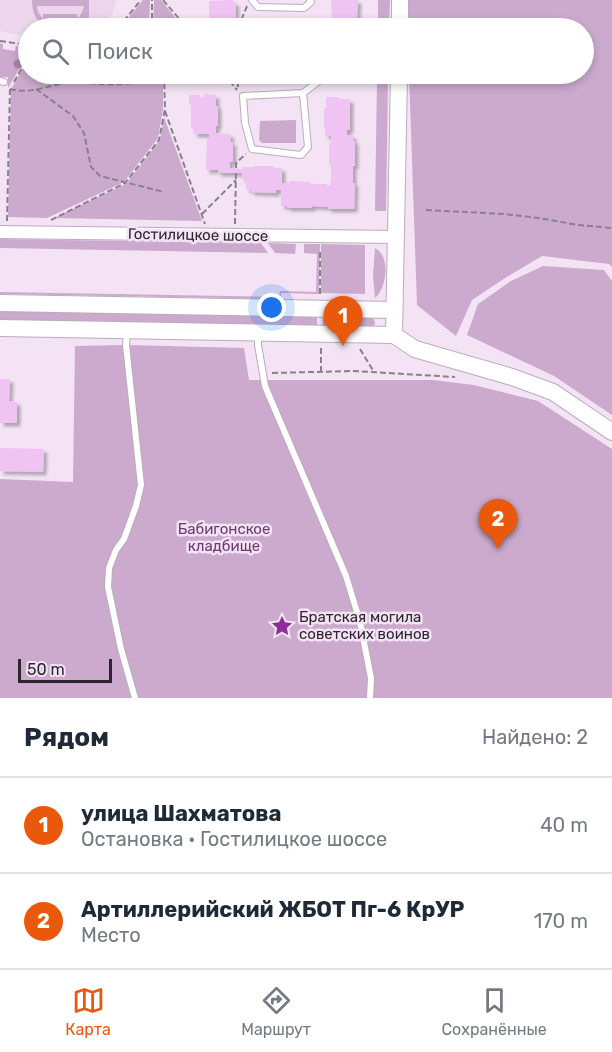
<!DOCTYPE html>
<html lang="ru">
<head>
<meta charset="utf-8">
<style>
  body { margin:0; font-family:Rubik,sans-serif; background:#f6f6f7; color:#1f2937 }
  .scale { position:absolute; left:18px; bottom:15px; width:94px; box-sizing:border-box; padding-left:6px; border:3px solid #2c272d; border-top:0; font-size:16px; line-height:21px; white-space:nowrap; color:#2c272d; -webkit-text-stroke:4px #f3e3f4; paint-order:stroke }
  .you { position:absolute; left:272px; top:308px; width:21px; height:21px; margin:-15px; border:4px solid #fff; border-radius:50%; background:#1a73e8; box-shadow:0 0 0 9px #1a73e833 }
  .badge { display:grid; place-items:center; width:39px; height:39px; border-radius:50%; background:#ea580c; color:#fff; font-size:20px; font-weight:700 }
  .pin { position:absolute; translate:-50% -50px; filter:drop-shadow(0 2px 3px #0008) }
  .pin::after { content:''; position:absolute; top:32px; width:21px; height:18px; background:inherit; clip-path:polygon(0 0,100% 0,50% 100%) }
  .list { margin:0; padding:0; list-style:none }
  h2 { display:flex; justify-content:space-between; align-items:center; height:78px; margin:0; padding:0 24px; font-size:26px }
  h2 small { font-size:20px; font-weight:400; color:#747a83 }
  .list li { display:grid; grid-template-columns:39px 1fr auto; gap:18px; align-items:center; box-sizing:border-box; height:96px; padding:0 24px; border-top:2px solid #e0e1e3 }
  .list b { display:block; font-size:22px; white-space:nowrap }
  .list p { margin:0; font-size:20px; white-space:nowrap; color:#747a83 }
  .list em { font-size:20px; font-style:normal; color:#747a83 }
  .icon { flex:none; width:33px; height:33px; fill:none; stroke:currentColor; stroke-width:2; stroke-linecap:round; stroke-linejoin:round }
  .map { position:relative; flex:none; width:612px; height:698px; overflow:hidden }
  .search { position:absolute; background:#fff; box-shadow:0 3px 9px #0003; left:18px; right:18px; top:18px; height:66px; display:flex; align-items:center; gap:15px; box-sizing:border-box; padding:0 21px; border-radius:33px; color:#747a83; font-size:22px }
  .sheet { height:270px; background:#fff }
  nav { display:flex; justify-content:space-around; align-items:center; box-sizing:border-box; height:84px; border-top:2px solid #e0e1e3; background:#fff; font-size:16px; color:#747a83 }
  nav a { display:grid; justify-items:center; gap:3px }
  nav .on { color:#ea580c }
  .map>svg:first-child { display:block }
  .built { fill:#ebd6ec }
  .green { fill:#cbaace; fill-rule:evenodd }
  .building { fill:#efc3f2; filter:url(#shadow) }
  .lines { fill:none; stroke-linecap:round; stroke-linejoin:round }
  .lane-casing { stroke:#bbacbc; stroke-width:8 }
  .street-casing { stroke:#bbacbc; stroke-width:14 }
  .secondary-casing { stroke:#bbacbc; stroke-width:18 }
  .path { stroke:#8a808b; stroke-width:2; stroke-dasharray:6 3; stroke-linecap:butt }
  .lane { stroke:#fff; stroke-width:6 }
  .street { stroke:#fff; stroke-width:12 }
  .secondary { stroke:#fff; stroke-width:16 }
  .tree { fill:#a985ac }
  .labels { text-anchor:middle; stroke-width:5; stroke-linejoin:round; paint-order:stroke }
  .street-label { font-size:15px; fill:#2c272d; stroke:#f3e3f4 }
  .park-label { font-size:15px; fill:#6c3871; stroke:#f3e3f4 }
  .poi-label { font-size:15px; fill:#2c272d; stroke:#f3e3f4; text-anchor:start }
</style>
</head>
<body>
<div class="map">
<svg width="612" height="698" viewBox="0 0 612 698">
  <defs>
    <filter id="shadow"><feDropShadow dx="3.5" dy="3.5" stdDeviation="1.5" flood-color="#0004"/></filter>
  </defs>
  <rect width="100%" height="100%" fill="#f3e3f4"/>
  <!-- built -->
  <polygon class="built" points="0,0 116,0 112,15 100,28 28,28 28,37 0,31"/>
  <!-- green -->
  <g class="green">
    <path d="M32,0H89V27H84V21L77,27V28H43V26C35,19 32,11 32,0ZM37,6H83L84,7L82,12L78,19L77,14H43V19L38,12Z"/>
    <polygon points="143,0 150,0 149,28 120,28"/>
    <polygon points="154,0 161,0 184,28 153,28"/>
    <polygon points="378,0 390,0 389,28 378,28"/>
    <polygon points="409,0 612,0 612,267 609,264 542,256 505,278 472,300 456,336 417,305 409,74 584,74 584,28 409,28"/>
    <polygon points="0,43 3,44 3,49 15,51 16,46 28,47 28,54 8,88 8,77 0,77"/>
    <polygon points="28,60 28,74 162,74 163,76 163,109 158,138 124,182 47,218 8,217 11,89"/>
    <polygon points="377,80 388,80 386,211 375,211"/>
    <polygon points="164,117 202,221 54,218 126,184 160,140"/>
    <polygon points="296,120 296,143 262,143 259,140 260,121"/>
    <polygon points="0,239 261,243 268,253 0,248"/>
    <polygon points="268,243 296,244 295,254 275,253"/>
    <polygon points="304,244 320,244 319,294 281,293 281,299 0,294 0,292 279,297 280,291 316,292 317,254 304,253"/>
    <polygon points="321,244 365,245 365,294 321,293"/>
    <path d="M375,248C378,250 380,251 382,255C389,266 385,290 375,298L373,276Z"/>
    <polygon points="543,266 604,270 612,281 612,415 554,376 467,335 478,304 511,281"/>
    <polygon points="0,311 317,317 317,326 0,320"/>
    <polygon points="323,317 371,318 374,319 375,324 371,327 323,326"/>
    <polygon points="126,345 244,348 249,380 433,380 474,385 538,401 612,449 612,698 0,698 0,479 73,482 75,346"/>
  </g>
  <!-- building -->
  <g class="building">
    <polygon points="233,0 233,3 236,3 235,23 233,23 233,28 209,28 209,1"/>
    <polygon points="331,0 358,0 357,18 355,18 355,28 333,28"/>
    <polygon points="204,94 216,95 216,106 218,106 218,126 216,126 216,133 231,134 230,142 233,142 233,162 230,162 230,168 242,169 242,167 254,167 254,166 274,166 274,168 282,168 282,183 289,183 290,181 310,182 310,184 327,184 327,186 330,186 331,181 331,164 329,164 329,143 331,143 331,136 325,136 325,128 324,128 324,108 326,108 326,97 338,97 338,99 350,99 350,130 347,130 347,135 353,135 353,141 355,141 355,166 353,166 353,183 355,183 354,209 328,209 328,207 312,206 312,208 287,208 287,206 281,206 281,190 276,190 276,193 251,192 251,190 246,189 246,179 242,179 242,173 218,173 218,170 206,170 207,139 209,139 209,134 194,134 194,128 191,128 191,104 189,104 189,95 200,95 200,98 204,98"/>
    <polygon points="0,379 10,379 9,401 17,402 17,423 0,423"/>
    <polygon points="0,448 44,449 43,472 0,471"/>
  </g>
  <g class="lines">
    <defs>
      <g id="lane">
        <polyline points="252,0 258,7 304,8 311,2 310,0"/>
        <polyline points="0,81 4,82"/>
        <polyline points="303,93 308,147 301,155 252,149 245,123 243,96 303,93 327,75 398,74"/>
        <polyline points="127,331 126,345 141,485 136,506 124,539 116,550 109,568 108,587 121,649 135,698"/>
        <polyline points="258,335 258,345 265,386 346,576 360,622 371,678 370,698"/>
      </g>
      <polyline id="street" points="0,232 396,237"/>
      <g id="secondary">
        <polyline points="400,28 400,0"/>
        <polyline points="0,303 394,310"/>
        <polyline points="0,328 394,335"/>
        <polyline points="394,335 399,74"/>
        <polyline points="394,335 415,349 512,377 553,392 612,432"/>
      </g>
    </defs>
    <!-- lane casing -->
    <use href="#lane" class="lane-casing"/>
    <!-- street casing -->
    <use href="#street" class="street-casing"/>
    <!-- secondary casing -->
    <use href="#secondary" class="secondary-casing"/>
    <!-- path -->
    <g class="path">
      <polyline points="163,0 187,28"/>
      <polyline points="118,28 141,0"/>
      <polyline points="152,28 152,0"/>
      <polyline points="238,28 247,6"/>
      <polyline points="0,41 28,45"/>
      <polyline points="224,74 237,90"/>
      <polyline points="237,74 238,87"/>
      <polyline points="14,82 28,57"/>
      <path d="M10,89C32,96 57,81 80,81C86,81 92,84 98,84C121,85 147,84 168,74"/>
      <polyline points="36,89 73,116 84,133 91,167 100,176 164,192"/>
      <polyline points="165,111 205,224"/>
      <polyline points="236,168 236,163 246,154"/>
      <polyline points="426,210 504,214 539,218 578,225 612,228"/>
      <polyline points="202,214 236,180"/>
      <polyline points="51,220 125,183 159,140 165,109 164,74"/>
      <polyline points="7,221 10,89"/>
      <polyline points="235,224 236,172"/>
      <polyline points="320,294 320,249"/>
      <polyline points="321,348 321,372"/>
      <polyline points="360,349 374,372"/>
      <polyline points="272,373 354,371 455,377"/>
    </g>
    <!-- lane -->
    <use href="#lane" class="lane"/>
    <!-- street -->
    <use href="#street" class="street"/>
    <!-- secondary -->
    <use href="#secondary" class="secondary"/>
  </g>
  <!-- trees -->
  <circle class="tree" cx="18" cy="64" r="4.5"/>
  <!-- icons -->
  <defs>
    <symbol id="sight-bare" viewBox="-9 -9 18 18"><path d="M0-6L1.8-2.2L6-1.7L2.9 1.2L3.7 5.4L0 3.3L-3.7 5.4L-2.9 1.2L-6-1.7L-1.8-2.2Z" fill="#8d2d96" stroke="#f3e3f4" stroke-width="2.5" paint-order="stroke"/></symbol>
  </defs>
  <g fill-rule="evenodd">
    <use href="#sight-bare" x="267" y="611" width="30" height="30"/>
  </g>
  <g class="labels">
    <!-- street labels -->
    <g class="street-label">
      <text transform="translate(198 235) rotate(1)" y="5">Гостилицкое шоссе</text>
    </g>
    <!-- park labels -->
    <g class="park-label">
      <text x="224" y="534">Бабигонское<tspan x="224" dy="17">кладбище</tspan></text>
    </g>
    <!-- poi labels -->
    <g class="poi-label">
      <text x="299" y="622">Братская могила<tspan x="299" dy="17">советских воинов</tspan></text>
    </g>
  </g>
</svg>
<div class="scale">50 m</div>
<div class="you"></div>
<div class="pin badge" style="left:343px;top:346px">1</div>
<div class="pin badge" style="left:498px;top:549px">2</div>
<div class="search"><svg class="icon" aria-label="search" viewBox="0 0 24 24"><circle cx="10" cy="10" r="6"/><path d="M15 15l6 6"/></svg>Поиск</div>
</div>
<section class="sheet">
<h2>Рядом<small>Найдено: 2</small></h2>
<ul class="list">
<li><span class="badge">1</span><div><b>улица Шахматова</b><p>Остановка · Гостилицкое шоссе</p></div><em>40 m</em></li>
<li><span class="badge">2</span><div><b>Артиллерийский ЖБОТ Пг-6 КрУР</b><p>Место</p></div><em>170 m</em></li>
</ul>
</section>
<nav>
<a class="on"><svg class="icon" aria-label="map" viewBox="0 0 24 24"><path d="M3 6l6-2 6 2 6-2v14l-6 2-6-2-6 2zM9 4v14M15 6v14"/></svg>Карта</a>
<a><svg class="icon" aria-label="directions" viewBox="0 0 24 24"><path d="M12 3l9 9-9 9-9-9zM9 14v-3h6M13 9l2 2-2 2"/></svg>Маршрут</a>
<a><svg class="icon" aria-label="saved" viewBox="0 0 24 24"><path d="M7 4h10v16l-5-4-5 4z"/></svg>Сохранённые</a>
</nav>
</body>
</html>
